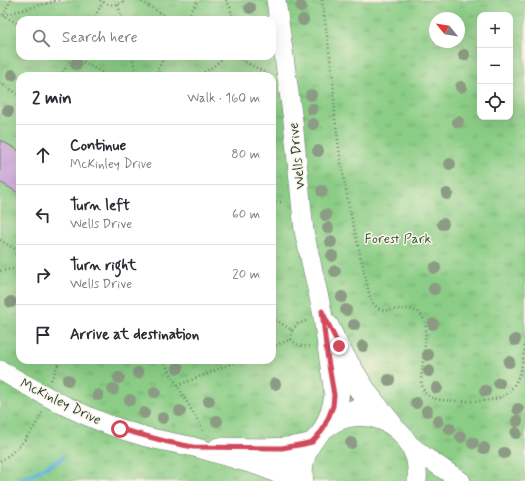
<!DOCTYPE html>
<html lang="en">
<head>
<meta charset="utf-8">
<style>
  body { margin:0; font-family:Mynerve,sans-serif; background:#f2f2f3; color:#2b2b33 }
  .controls { position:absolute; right:12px; top:12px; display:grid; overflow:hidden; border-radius:8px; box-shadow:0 4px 16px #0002 }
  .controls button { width:36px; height:36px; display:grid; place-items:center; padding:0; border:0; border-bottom:1px solid #e1e1e2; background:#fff; color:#2b2b33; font:20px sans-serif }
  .compass { position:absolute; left:429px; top:12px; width:36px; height:36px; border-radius:50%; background:#fff; box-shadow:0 4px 16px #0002; rotate:300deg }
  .stop { position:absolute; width:12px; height:12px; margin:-9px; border:3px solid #d1495b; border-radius:50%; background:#fff }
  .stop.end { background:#d1495b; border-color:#fff; box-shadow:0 1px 4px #0008 }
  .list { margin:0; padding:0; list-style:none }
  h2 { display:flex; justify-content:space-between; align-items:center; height:52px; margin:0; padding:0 16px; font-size:17px }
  h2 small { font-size:13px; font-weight:400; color:#7c7c81 }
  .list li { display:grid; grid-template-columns:26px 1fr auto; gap:12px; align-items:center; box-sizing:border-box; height:60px; padding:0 16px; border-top:1px solid #e1e1e2 }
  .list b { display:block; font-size:15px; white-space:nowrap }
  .list p { margin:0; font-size:13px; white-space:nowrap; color:#7c7c81 }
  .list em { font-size:13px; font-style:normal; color:#7c7c81 }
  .icon { flex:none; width:22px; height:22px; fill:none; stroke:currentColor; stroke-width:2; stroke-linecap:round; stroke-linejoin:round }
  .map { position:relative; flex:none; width:525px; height:481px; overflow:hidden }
  .search { position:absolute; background:#fff; box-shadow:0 4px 16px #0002; left:16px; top:16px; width:260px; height:44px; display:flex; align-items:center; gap:10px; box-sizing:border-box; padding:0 14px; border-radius:12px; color:#7c7c81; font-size:15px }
  .panel { position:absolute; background:#fff; box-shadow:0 4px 16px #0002; left:16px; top:72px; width:260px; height:292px; border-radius:12px }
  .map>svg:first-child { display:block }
  .park { fill:url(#park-tufts); stroke:#55855d; fill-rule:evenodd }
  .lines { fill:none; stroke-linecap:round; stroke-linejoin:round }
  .stream { stroke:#61b2dc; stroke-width:4.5 }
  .building { fill:#c69adc }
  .pedestrian-casing { stroke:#6a7a6c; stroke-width:16 }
  .minor-casing { stroke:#6a7a6c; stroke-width:20 }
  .path { stroke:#6a7a6c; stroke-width:2.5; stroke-dasharray:1 3; stroke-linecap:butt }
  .pedestrian { stroke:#fff; stroke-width:14 }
  .minor { stroke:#fff; stroke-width:19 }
  .tree { fill:#8b9b84 }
  .route { stroke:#d1495b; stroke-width:5 }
  .labels { text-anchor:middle; stroke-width:3; stroke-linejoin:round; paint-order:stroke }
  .street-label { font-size:14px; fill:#1f3d34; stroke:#fcf5e5 }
  .park-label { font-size:14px; fill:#355a44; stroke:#fcf5e5 }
</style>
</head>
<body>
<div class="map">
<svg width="525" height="481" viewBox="0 0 525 481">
  <defs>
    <pattern id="park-tufts" width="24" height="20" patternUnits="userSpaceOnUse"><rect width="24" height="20" fill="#8bcd86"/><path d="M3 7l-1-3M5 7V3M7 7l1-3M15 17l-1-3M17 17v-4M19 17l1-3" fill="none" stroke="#71a86e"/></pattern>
  </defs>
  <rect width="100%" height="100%" fill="#fcf5e5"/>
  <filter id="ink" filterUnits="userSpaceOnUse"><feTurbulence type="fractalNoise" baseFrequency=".025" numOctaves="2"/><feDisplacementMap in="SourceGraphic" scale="8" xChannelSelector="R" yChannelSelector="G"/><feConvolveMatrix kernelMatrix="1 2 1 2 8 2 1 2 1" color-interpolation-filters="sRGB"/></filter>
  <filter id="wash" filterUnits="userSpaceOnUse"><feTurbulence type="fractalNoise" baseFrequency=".012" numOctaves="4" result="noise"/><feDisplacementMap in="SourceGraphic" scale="16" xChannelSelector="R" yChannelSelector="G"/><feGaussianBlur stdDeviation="0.9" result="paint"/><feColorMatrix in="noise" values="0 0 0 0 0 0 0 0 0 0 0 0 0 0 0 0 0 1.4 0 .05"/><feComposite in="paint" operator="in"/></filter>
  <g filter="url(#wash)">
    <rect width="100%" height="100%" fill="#f5ebd3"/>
    <!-- park -->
    <path class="park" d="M0,0H525V481H0ZM480,15H510V117H480ZM435,18H459V42H435ZM20,20H272V56H20ZM20,76H272V360H20Z"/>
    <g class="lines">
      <!-- stream -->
      <polyline class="stream" points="15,481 33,474 63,458"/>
    </g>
    <g id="blocks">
      <!-- building -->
      <polygon class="building" points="0,140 20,151 20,194 0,182"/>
    </g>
  </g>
  <g filter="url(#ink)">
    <use href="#blocks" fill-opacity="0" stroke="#6a7a6c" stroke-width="1"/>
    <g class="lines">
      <defs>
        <g id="pedestrian">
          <path d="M339,359L350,381L363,403V405C357,407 349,408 343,409H341C340,403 343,396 342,389C342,380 337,369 338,360Z"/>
          <path d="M257,454L293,456L295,457L293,472H292C281,465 269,461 256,457L255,455Z"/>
        </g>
        <g id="minor">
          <path d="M276,0L293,121L304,231L322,311L334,395C332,409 328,418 322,431"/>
          <polyline points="329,325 339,346 369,394 393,424"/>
          <path d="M0,370C46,397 92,422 143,436C160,441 177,443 194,447C208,451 221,455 235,459C255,464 274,470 291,481"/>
          <polyline points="410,445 424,456 461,481"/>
          <path d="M218,447C249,447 282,451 312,442"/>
          <path d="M304,481C302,470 304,459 309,449C327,411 379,405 405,438C410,445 414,452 416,460C417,467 418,474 417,481"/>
        </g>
      </defs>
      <!-- pedestrian casing -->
      <use href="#pedestrian" class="pedestrian-casing"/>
      <!-- minor casing -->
      <use href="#minor" class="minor-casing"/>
      <!-- path -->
      <g class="path">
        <polyline points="11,0 3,15 20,25"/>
        <path d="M100,0C109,6 117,6 126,0"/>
        <polyline points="138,0 173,20"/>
        <polyline points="226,0 230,7 233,20"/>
        <path d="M322,0L333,78L335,118L341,163L349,207L370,297C372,303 375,307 382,310C387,311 392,310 398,309C417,308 426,313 426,334L421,380C423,393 427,398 441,400C458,401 491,404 505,395C514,389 520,375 522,365C523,359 524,353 525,346"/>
        <polyline points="118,5 122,20"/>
        <polyline points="0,16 59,0"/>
        <polyline points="93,20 103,2"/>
        <polyline points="186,20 198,0"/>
        <polyline points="73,56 108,76"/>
        <polyline points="132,56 137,76"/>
        <polyline points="235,56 269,75"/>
        <polyline points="157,71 170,76"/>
        <polyline points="61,76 72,56"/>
        <polyline points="154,76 165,56"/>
        <path d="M197,76C208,71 216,65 225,56"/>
        <polyline points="0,83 20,95"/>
        <polyline points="272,202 284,202"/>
        <polyline points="0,240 20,252"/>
        <polyline points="0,271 14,269 20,267"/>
        <polyline points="272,318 292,330 291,333 291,339 272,347"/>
        <polyline points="292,330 298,324 306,321"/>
        <path d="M291,339C297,346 302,347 311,346"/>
        <polyline points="163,360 204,432"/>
        <polyline points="51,380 60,360"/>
        <polyline points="177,386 240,360"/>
        <path d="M0,461C19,450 33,431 43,412"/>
      </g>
      <!-- pedestrian -->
      <use href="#pedestrian" class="pedestrian"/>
      <!-- minor -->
      <use href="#minor" class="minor"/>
    </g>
    <!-- trees -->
    <g class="tree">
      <circle cx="301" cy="7" r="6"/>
      <circle cx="250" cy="8" r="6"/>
      <circle cx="303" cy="20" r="6"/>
      <circle cx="464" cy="55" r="6"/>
      <circle cx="76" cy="64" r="6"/>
      <circle cx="12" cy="75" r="6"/>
      <circle cx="461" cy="87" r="6"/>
      <circle cx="311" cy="95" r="6"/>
      <circle cx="312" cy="109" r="6"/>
      <circle cx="8" cy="111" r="6"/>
      <circle cx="458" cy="122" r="6"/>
      <circle cx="313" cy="124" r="6"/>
      <circle cx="318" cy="151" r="6"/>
      <circle cx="450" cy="164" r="6"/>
      <circle cx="322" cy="191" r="6"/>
      <circle cx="447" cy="194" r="6"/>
      <circle cx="326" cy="215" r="6"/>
      <circle cx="443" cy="224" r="6"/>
      <circle cx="328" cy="228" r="6"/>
      <circle cx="331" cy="242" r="6"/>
      <circle cx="332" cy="256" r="6"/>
      <circle cx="435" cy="268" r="6"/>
      <circle cx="335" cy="271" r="6"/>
      <circle cx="434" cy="289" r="6"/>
      <circle cx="342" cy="297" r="6"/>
      <circle cx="11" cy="302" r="6"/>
      <circle cx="346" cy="310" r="6"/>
      <circle cx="433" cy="324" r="6"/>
      <circle cx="354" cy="325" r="6"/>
      <circle cx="515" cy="340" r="6"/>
      <circle cx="363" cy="346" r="6"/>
      <circle cx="428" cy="355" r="6"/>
      <circle cx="509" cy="362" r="6"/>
      <circle cx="178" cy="368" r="6"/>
      <circle cx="429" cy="371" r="6"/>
      <circle cx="138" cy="373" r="6"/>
      <circle cx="119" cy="378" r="6"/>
      <circle cx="68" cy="380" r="6"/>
      <circle cx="389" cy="380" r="6"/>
      <circle cx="499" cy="383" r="6"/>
      <circle cx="275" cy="384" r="6"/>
      <circle cx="437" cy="388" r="6"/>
      <circle cx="113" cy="389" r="6"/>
      <circle cx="485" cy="391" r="6"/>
      <circle cx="155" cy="392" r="6"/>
      <circle cx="98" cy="395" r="6"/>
      <circle cx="130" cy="400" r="6"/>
      <circle cx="209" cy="401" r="6"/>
      <circle cx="416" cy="403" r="6"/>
      <circle cx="518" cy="409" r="6"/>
      <circle cx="180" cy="411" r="6"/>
      <circle cx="427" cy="411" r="6"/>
      <circle cx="144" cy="413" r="6"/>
      <circle cx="163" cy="418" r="6"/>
      <circle cx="217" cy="421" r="6"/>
      <circle cx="438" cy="421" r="6"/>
      <circle cx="517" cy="421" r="6"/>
      <circle cx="450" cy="429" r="6"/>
      <circle cx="516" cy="433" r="6"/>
      <circle cx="461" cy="437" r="6"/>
      <circle cx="351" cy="443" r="6"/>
      <circle cx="473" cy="443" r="6"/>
      <circle cx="484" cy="448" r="6"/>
      <circle cx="504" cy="453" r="6"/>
    </g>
  </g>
  <g class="lines" filter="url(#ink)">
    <!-- route -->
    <polyline class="route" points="120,429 168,442 193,447 282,448 304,444 312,442 322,431 329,416 333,406 334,395 327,354 322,311 339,346"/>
  </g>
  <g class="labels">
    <!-- street labels -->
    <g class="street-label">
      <text transform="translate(296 156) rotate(-96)" y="5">Wells Drive</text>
      <text transform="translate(61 401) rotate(26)" y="5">McKinley Drive</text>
    </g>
    <!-- park labels -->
    <g class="park-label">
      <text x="398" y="243">Forest Park</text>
    </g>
  </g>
</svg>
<div class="controls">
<button>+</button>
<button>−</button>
<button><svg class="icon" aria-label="locate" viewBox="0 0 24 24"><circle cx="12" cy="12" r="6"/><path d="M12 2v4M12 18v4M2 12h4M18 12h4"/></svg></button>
</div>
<svg class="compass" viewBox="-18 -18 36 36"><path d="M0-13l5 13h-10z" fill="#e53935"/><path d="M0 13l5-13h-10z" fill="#7c7c81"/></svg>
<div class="stop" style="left:120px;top:429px"></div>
<div class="stop end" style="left:339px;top:346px"></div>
<div class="search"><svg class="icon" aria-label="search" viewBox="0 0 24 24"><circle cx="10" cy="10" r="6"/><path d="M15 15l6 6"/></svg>Search here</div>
<section class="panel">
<h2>2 min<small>Walk · 160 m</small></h2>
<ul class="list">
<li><svg class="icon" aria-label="ahead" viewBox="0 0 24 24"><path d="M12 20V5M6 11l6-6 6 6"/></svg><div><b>Continue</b><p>McKinley Drive</p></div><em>80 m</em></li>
<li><svg class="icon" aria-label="left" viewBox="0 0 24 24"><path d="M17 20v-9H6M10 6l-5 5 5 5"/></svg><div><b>Turn left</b><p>Wells Drive</p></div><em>60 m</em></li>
<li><svg class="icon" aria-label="right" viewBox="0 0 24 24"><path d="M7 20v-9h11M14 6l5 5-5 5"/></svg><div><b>Turn right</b><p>Wells Drive</p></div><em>20 m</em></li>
<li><svg class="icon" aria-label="arrive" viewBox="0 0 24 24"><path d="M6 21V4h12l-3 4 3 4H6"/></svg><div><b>Arrive at destination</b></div></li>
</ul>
</section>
</div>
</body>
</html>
